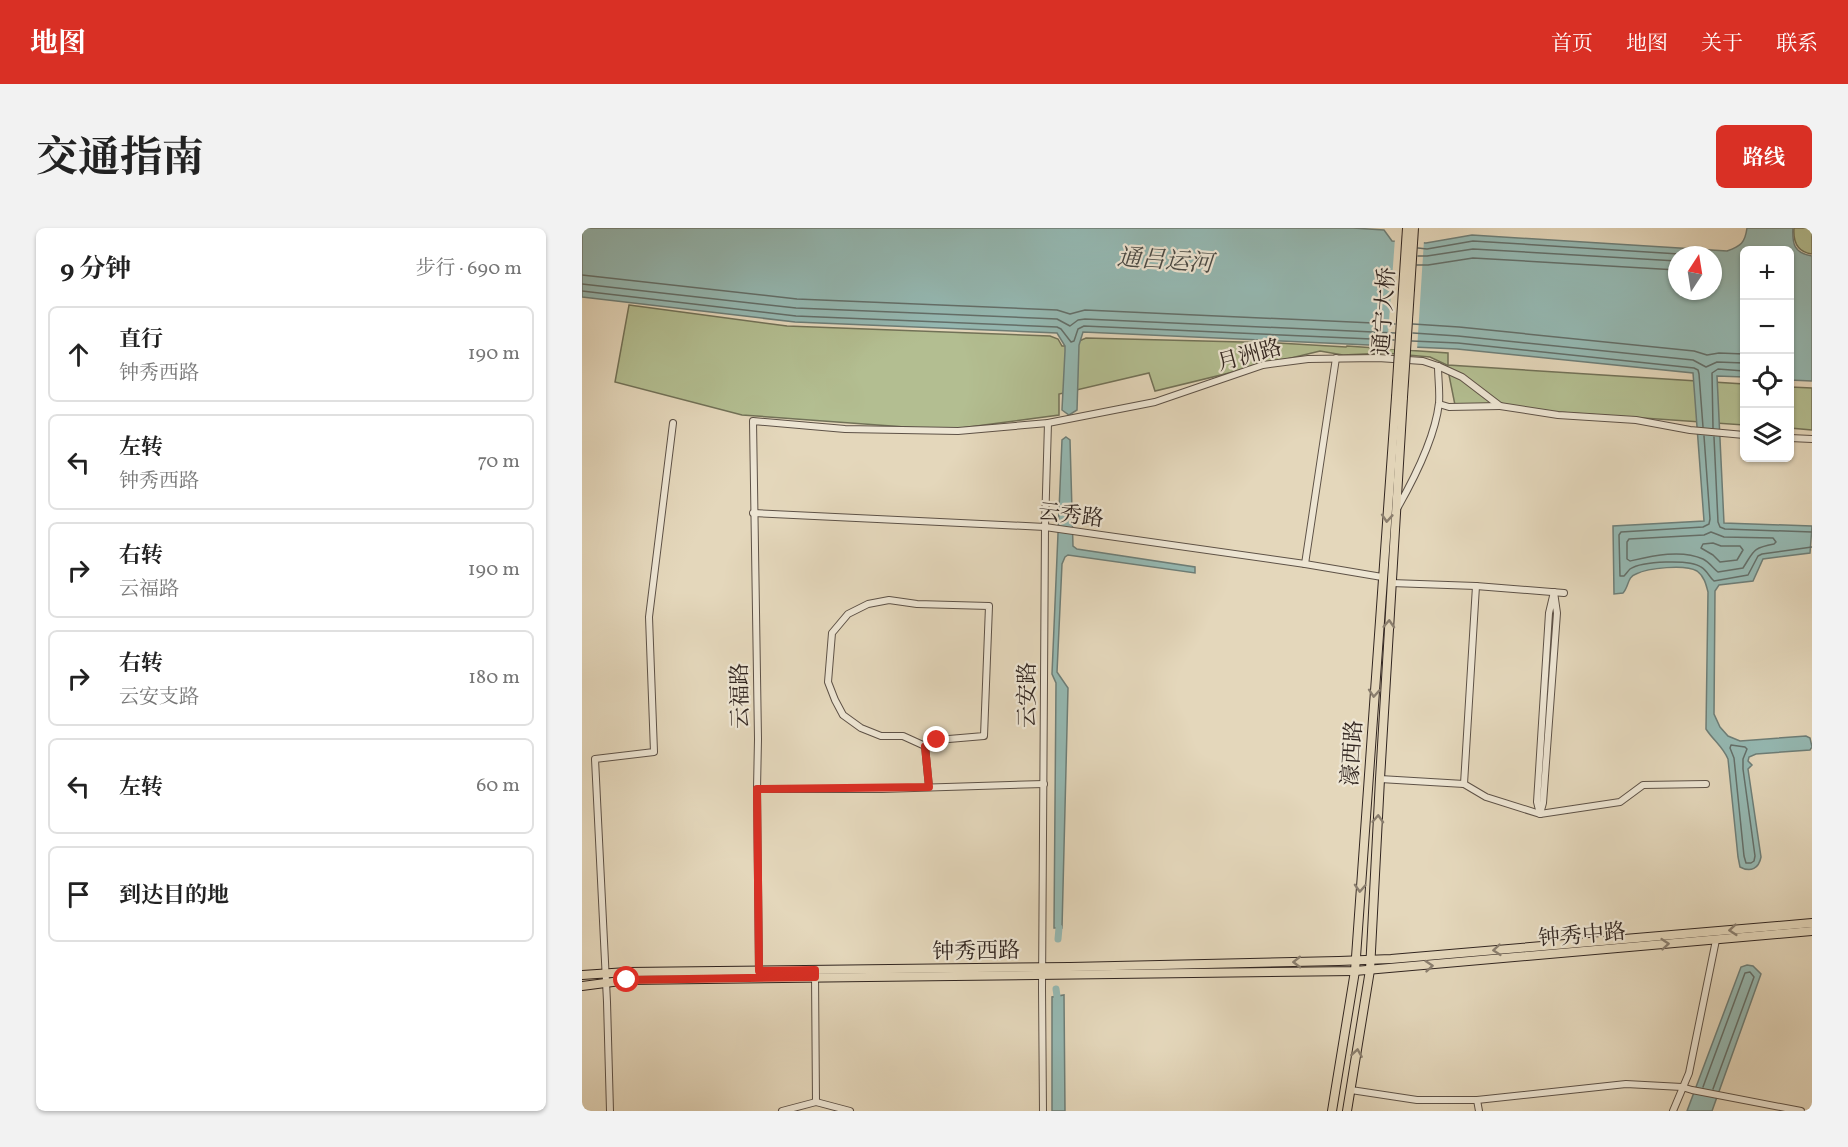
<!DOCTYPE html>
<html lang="zh">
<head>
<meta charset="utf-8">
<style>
  body { margin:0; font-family:Vollkorn,"Noto Serif SC",serif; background:#f2f2f2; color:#222 }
  .controls { position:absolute; right:18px; top:18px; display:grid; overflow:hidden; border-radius:9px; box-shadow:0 2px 4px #0004 }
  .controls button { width:54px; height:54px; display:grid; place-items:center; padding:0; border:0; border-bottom:2px solid #e0e0e0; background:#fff; color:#222; font:30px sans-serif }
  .compass { position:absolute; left:1086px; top:18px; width:54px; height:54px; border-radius:50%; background:#fff; box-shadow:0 2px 4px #0004; rotate:12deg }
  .stop { position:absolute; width:18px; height:18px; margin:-14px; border:4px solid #d93025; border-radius:50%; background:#fff }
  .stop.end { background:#d93025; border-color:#fff; box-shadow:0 2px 6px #0008 }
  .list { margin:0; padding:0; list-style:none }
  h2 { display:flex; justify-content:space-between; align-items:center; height:78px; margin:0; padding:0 24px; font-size:26px }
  h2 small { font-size:20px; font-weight:400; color:#767676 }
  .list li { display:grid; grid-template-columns:39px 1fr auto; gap:18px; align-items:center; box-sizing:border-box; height:96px; margin:0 12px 12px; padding:0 12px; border:2px solid #e0e0e0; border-radius:9px }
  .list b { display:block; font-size:22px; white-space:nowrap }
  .list p { margin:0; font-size:20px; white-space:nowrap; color:#767676 }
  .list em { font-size:20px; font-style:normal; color:#767676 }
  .icon { flex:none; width:33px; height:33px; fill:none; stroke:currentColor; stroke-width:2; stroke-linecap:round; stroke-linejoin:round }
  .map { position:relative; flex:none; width:1230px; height:883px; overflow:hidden; border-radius:9px }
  header { display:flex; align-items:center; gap:36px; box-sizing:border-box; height:84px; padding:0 30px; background:#d93025; color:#fff }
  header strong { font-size:28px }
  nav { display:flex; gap:33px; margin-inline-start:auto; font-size:21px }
  .intro { display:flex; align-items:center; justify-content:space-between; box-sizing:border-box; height:144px; padding:0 36px }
  h1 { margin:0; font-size:42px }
  .button { padding:15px 27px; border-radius:9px; background:#d93025; color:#fff; font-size:21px; font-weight:700 }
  main { display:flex; gap:36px; padding:0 36px }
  aside { flex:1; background:#fff; border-radius:9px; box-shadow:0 2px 4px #0004 }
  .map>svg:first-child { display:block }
  .green { fill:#b3be91; stroke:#727258; stroke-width:1.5 }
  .water { fill:#95b9b3; stroke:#6d7e78; stroke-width:1.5; fill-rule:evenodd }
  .pier { fill:#e4d7bb }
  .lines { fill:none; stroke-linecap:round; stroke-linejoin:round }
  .shore { stroke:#636f6a; stroke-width:1.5 }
  .canal { stroke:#95b9b3; stroke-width:7 }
  .minor-casing { stroke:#5e5247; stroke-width:8 }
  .major-casing { stroke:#312520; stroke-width:10 }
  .minor { stroke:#ede5d3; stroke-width:6 }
  .major { stroke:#e4d7bb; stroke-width:8 }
  .major-bridge-casing { stroke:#312520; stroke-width:10; stroke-linecap:butt }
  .major-bridge { stroke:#e4d7bb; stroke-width:8 }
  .oneway { stroke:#8a7e6e }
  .route { stroke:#d93025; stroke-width:8 }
  .labels { text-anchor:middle; stroke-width:4.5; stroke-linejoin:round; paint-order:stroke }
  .street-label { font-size:22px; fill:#312520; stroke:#ede5d3 }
  .water-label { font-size:24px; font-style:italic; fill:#4a4a45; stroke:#ede5d3 }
</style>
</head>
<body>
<header>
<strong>地图</strong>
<nav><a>首页</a><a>地图</a><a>关于</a><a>联系</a></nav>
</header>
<div class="intro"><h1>交通指南</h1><a class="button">路线</a></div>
<main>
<aside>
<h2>9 分钟<small>步行 · 690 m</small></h2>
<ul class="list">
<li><svg class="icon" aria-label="ahead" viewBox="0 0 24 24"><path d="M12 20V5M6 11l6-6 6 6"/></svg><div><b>直行</b><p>钟秀西路</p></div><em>190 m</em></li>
<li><svg class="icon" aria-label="left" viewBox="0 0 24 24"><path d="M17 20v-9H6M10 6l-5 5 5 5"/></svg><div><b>左转</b><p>钟秀西路</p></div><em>70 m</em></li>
<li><svg class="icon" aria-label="right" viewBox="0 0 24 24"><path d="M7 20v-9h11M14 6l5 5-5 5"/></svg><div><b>右转</b><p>云福路</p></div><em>190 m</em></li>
<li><svg class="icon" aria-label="right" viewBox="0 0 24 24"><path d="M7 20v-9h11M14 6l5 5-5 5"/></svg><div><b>右转</b><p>云安支路</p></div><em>180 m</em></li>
<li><svg class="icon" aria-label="left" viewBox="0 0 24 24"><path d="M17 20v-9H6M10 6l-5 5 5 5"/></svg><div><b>左转</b></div><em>60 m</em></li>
<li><svg class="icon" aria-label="arrive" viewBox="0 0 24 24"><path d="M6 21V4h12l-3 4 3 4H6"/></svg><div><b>到达目的地</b></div></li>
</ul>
</aside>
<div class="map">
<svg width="1230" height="883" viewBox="0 0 1230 883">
  <rect width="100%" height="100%" fill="#e4d7bb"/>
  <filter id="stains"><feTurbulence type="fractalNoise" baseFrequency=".00333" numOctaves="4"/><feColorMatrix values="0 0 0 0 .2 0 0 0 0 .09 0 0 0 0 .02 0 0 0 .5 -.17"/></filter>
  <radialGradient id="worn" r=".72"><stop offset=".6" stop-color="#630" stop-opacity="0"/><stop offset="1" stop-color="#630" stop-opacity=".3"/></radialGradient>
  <!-- green -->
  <g class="green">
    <path d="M1212,0H1230V26C1215,24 1211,13 1212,0Z"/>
    <polygon points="47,77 205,98 468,108 476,111 480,118 495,118 497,113 504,110 696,115 764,119 765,118 866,125 866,137 1162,156 1162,197 873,177 865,137 848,129 803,125 761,127 738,123 573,163 567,145 477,166 477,187 364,202 160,187 33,154"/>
    <polygon points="1208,159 1230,160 1230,202 1208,200"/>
  </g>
  <!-- water -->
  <g class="water">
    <path d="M0,0H771L802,2L810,13L844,15L890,7L1145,23C1159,18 1163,15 1165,0H1211C1210,16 1212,25 1230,28V153L1208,152V22H1162V149L1135,148L1142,295L1230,298L1228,325L1181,331L1171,353L1137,357L1133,363L1132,486L1138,499L1146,508L1158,513L1224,508L1228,510L1230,519L1228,522L1174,526L1167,529L1166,533L1170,537L1166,541L1179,629C1177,640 1169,645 1158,639L1156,629L1146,531C1141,519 1131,512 1124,501L1126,364C1124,356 1122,348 1115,343C1103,336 1066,340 1054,346C1045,349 1047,359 1041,365L1032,366L1031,298L1122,293L1111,145L875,121L501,104L497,117L495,182L487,187L480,182L483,123V118L475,105L213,94L0,69ZM1095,27H1131V63H1095Z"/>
    <polygon points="484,209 488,212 491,318 495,321 613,339 613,345 486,327 483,329 480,336 475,444 486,460 480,700 472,700 474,455 470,446 480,212"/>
    <polygon points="1165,737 1171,738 1179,746 1130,883 1105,883 1159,739"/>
    <polygon points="482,767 483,883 470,883 470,769"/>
  </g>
  <!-- pier -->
  <polygon class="pier" points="813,10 842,12 835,122 805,121"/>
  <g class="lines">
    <!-- shore -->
    <g class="shore">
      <polyline points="836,20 845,21 891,13 1113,27"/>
      <polyline points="836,28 845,28 891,21 1095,33"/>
      <polyline points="835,37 846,37 891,30 1095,42"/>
      <polyline points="0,47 215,71 475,82 488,86 503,82 813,96"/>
      <polyline points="0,56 214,80 475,91 488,98 496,92 503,91 813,105"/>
      <polyline points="0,63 214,88 475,99 479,101 489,114 492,113 496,101 502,98 812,112"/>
      <polyline points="831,96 877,99 1112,123 1125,127 1137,125 1162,126"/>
      <polyline points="831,105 876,108 1111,132 1124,139 1135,134 1162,135"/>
      <polyline points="830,113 876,115 1112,140 1116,142 1117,146 1121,199"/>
      <polyline points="1131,200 1130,145 1136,141 1162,143"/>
      <path d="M1122,208L1128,291L1127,296L1121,299L1039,304L1037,307L1038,348H1042C1044,346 1046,343 1048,341C1060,333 1108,331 1119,339C1125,342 1127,349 1132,353L1166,347L1176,328L1180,326L1230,319"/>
      <polyline points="1132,209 1136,294 1138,299 1143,301 1230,304"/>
      <path d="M1129,304L1142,309L1191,310L1194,314L1192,316C1170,320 1172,323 1161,340L1136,344C1131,340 1127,334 1121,331C1099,321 1070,328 1048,333L1045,331V314L1047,311L1122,307Z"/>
      <polygon points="1131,315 1139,318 1158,318 1161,322 1155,332 1138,334 1131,327 1119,320 1121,316"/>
      <polygon points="1149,517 1163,519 1165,521 1161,531 1161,541 1173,628 1172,633 1169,635 1164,635 1162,628 1152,530 1148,520"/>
      <polyline points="1121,859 1163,745 1168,744 1172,749 1131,861"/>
    </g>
    <!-- canal -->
    <g class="canal">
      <polyline points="476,711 477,700"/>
      <polyline points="474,761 475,768"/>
    </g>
    <defs>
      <g id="minor">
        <polyline points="857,176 867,179 918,178"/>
        <polyline points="1208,210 1230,211"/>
        <path d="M816,279C833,249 853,210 857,175C858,163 856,150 856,138"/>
        <polyline points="171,285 463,299 723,336 800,349"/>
        <polyline points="723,336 754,130"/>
        <polyline points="809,355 894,358 982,365"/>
        <polygon points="972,364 975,385 961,575 958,586 955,574 967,385"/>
        <polyline points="343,518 355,512 402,508 407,378 335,376 307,372 286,376 266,386 250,405 246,454 253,472 261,487 279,500 299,508 321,508 343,518 347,559"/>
        <polyline points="798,551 882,556 904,569 958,586 1038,574 1061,557 1124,556"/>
        <polyline points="882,556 894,358"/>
        <polyline points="175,561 300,561 462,556"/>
        <polyline points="177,743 175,561 176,511 171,193 263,201 376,203 466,195 573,174 681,137 726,131 796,130 841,133 856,138 880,149 918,178 976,187 1054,192 1108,202 1162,207"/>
        <polyline points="233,746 234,874"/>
        <polyline points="769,862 835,872 895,872 1044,856 1100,859 1110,862 1219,883"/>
        <polyline points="895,872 897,883"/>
        <polyline points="28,883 25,774 13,531 72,524 67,389 91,195"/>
        <polyline points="200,883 234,874 268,883"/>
        <polyline points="461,883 460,761 463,299 466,195"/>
        <polyline points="1091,883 1107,845 1134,712"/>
      </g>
      <g id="major">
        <polyline points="0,747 45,744 488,739 757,733 809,731 1230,695"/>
        <polyline points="0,758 46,752 773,743 1230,703"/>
        <polyline points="750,883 773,743 814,169"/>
        <polyline points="765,883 788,742 798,551 821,169"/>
      </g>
    </defs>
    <!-- minor casing -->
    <use href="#minor" class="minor-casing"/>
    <!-- major casing -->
    <use href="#major" class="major-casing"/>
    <!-- minor -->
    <use href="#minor" class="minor"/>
    <!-- major -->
    <use href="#major" class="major"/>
    <defs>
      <g id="major-bridge">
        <polyline points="814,169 825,0"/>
        <polyline points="821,169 832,0"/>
      </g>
    </defs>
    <!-- major-bridge casing -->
    <use href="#major-bridge" class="major-bridge-casing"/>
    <!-- major-bridge -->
    <use href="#major-bridge" class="major-bridge"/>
  </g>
  <!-- one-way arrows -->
  <defs><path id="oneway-chevron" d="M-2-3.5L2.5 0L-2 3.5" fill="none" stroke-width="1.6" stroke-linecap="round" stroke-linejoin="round" transform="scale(1.5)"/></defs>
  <g class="oneway">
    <use href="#oneway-chevron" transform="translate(805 290) rotate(94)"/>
    <use href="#oneway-chevron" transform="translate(807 396) rotate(-87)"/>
    <use href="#oneway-chevron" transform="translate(792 465) rotate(94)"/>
    <use href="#oneway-chevron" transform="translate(796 591) rotate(-87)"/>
    <use href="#oneway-chevron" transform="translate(778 660) rotate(93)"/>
    <use href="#oneway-chevron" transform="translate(1151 702) rotate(175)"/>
    <use href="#oneway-chevron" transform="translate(1083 716) rotate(-5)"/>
    <use href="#oneway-chevron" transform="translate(915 722) rotate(175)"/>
    <use href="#oneway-chevron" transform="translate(715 734) rotate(179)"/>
    <use href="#oneway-chevron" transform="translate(847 738) rotate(-5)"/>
    <use href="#oneway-chevron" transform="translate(775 825) rotate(-81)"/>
  </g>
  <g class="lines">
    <!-- route -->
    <polyline class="route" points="45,752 233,749 233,742 177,743 175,561 347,559 343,518 355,512"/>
  </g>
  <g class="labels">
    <!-- street labels -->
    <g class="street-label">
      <text transform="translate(801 83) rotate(-86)" y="8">通宁大桥</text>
      <text transform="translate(667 126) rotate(-15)" y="8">月洲路</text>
      <text transform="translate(489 286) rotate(7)" y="8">云秀路</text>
      <text transform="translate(444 467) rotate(-90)" y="8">云安路</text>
      <text transform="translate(157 468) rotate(-91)" y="8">云福路</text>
      <text transform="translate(769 525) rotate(-86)" y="8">濠西路</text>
      <text transform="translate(1000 706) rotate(-5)" y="8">钟秀中路</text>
      <text transform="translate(394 722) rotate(-1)" y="8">钟秀西路</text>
    </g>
    <!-- water labels -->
    <g class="water-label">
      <text transform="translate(583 32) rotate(4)" y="8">通吕运河</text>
    </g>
  </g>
  <rect width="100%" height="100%" filter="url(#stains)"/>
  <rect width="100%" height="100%" fill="url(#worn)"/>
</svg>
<div class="controls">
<button>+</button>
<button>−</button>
<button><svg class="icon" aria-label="locate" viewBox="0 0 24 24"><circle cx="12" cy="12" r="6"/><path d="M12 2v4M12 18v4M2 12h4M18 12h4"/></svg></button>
<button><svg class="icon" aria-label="layers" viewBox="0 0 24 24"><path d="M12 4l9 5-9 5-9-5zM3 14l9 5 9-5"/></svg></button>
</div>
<svg class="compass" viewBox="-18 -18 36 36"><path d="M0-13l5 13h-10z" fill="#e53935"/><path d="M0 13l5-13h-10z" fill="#767676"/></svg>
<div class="stop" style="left:45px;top:752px"></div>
<div class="stop end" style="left:355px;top:512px"></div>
</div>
</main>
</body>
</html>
